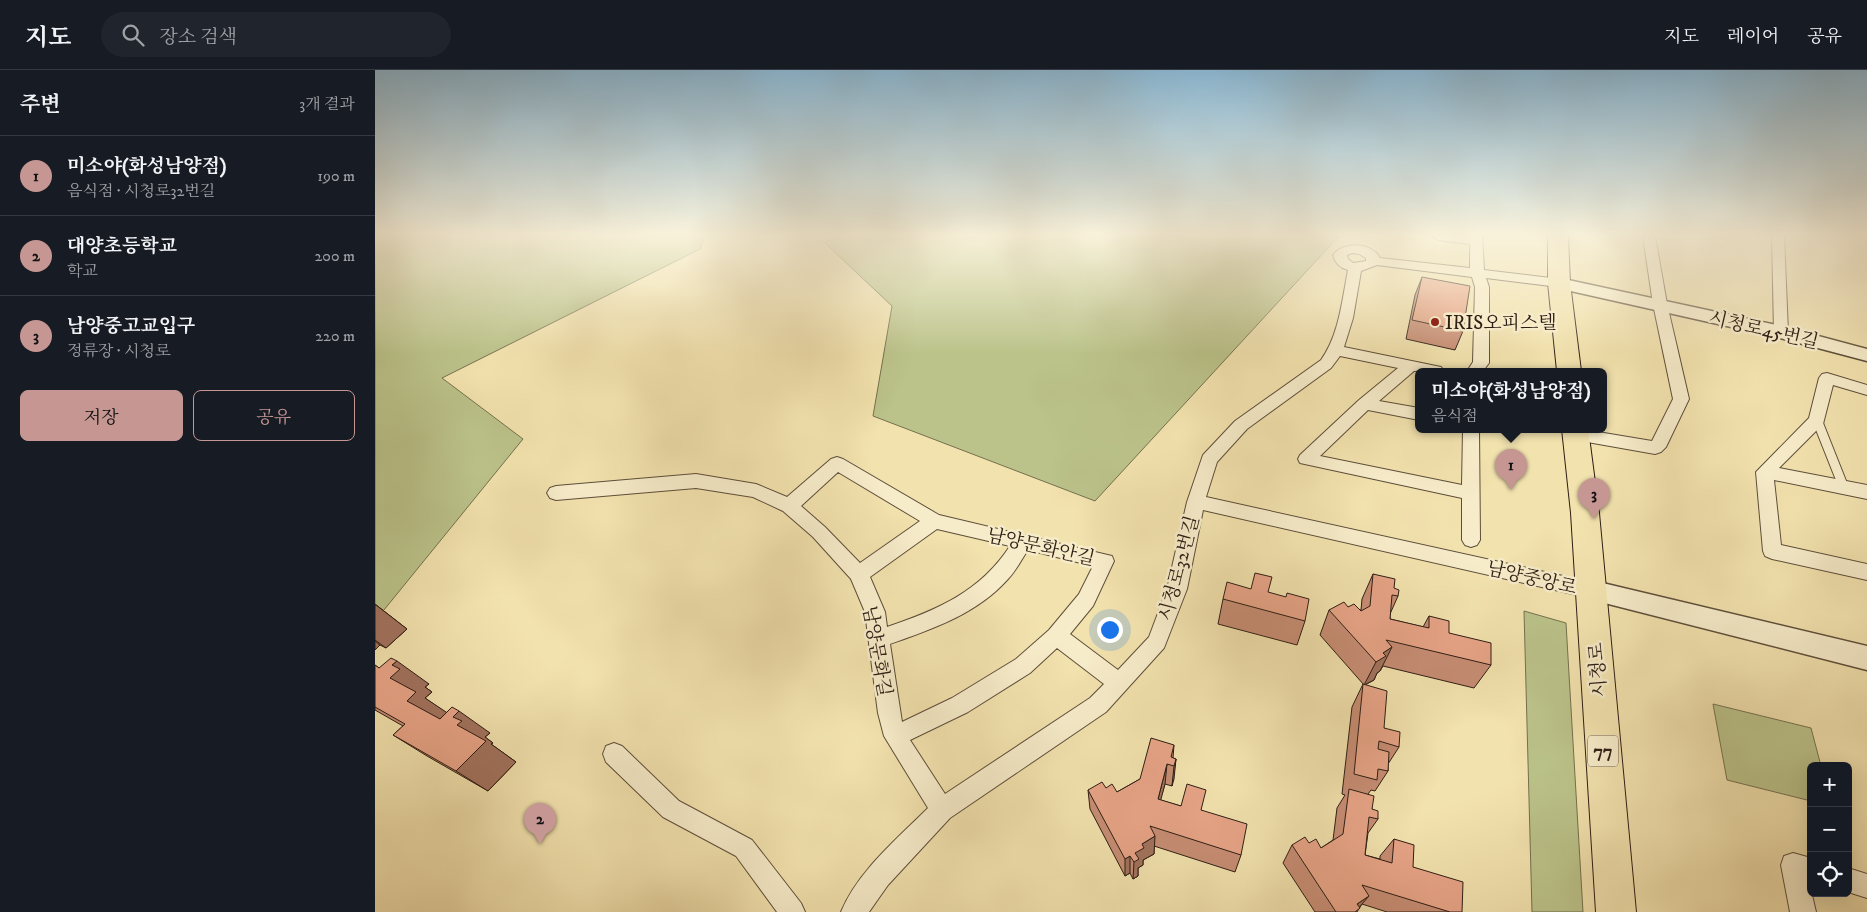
<!DOCTYPE html>
<html lang="ko">
<head>
<meta charset="utf-8">
<style>
  body { margin:0; font-family:"IM FELL DW Pica","Noto Serif KR",serif; background:#20242c; color:#f1f3f6 }
  .controls { position:absolute; right:15px; bottom:15px; display:grid; overflow:hidden; border-radius:8px; box-shadow:0 5px 20px #0002 }
  .controls button { width:45px; height:45px; display:grid; place-items:center; padding:0; border:0; border-bottom:1px solid #363941; background:#171b24; color:#f1f3f6; font:25px sans-serif }
  .you { position:absolute; left:734px; top:559px; width:18px; height:18px; margin:-12px; border:4px solid #fff; border-radius:50%; background:#1a73e8; box-shadow:0 0 0 8px #1a73e833 }
  .badge { display:grid; place-items:center; width:32px; height:32px; border-radius:50%; background:#c59692; color:#111; font-size:16px; font-weight:700 }
  .pin { position:absolute; translate:-50% -41px; filter:drop-shadow(0 1px 2px #0008) }
  .pin::after { content:''; position:absolute; top:26px; width:18px; height:15px; background:inherit; clip-path:polygon(0 0,100% 0,50% 100%) }
  .popup { position:absolute; left:1040px; top:298px; width:192px; height:65px; box-sizing:border-box; display:grid; place-content:center; border-radius:8px; background:#171b24; filter:drop-shadow(0 1px 4px #0005); font-size:16px; white-space:nowrap; color:#9ea1a6 }
  .popup b { font-size:19px; color:#f1f3f6 }
  .popup::after { content:''; position:absolute; left:50%; top:100%; margin-left:-10px; border:10px solid transparent; border-top-color:#171b24 }
  .list { margin:0; padding:0; list-style:none }
  h2 { display:flex; justify-content:space-between; align-items:center; height:65px; margin:0; padding:0 20px; font-size:21px }
  h2 small { font-size:16px; font-weight:400; color:#9ea1a6 }
  .list li { display:grid; grid-template-columns:32px 1fr auto; gap:15px; align-items:center; box-sizing:border-box; height:80px; padding:0 20px; border-top:1px solid #363941 }
  .list b { display:block; font-size:19px; white-space:nowrap }
  .list p { margin:0; font-size:16px; white-space:nowrap; color:#9ea1a6 }
  .list em { font-size:16px; font-style:normal; color:#9ea1a6 }
  .actions { display:flex; gap:10px; padding:15px 20px }
  .actions a { flex:1; padding:11px 0; border:1px solid #c59692; border-radius:8px; text-align:center; font-size:18px; color:#c59692 }
  .actions .main { background:#c59692; color:#111 }
  .icon { flex:none; width:28px; height:28px; fill:none; stroke:currentColor; stroke-width:2; stroke-linecap:round; stroke-linejoin:round }
  .map { position:relative; flex:none; width:1492px; height:842px; overflow:hidden }
  header { display:flex; align-items:center; gap:30px; box-sizing:border-box; height:70px; padding:0 25px; background:#171b24; border-bottom:1px solid #363941 }
  header strong { font-size:24px }
  nav { display:flex; gap:28px; margin-inline-start:auto; font-size:18px }
  .search { width:350px; height:45px; background:#20242c; display:flex; align-items:center; gap:12px; box-sizing:border-box; padding:0 18px; border-radius:28px; color:#9ea1a6; font-size:19px }
  main { display:flex }
  aside { flex:1; background:#171b24 }
  .map>svg:first-child { display:block }
  .green { fill:#bbc38a; stroke:#74704f }
  .lines { fill:none; stroke-linecap:round; stroke-linejoin:round }
  .service-far1-casing { stroke:#5e4e3a; stroke-width:9 }
  .service-casing { stroke:#5e4e3a; stroke-width:11 }
  .minor-casing { stroke:#5e4e3a; stroke-width:2 }
  .tertiary-casing { stroke:#5e4e3a; stroke-width:3 }
  .primary-casing { stroke:#2d1d14; stroke-width:2 }
  .service-far1 { stroke:#f7ecca; stroke-width:8 }
  .service { stroke:#f7ecca; stroke-width:9 }
  .minor { fill:#f7ecca; fill-rule:evenodd }
  .tertiary { fill:#f7ecca; fill-rule:evenodd }
  .primary { fill:#f2e2ae; fill-rule:evenodd }
  .wall { fill:#c78d74; stroke:#2d1d14 }
  .shaded-wall { fill:#a2735e; stroke:#2d1d14 }
  .building { fill:#e7a487; stroke:#2d1d14 }
  .poi-dot { fill:#8f2418; stroke:#f7ecca; stroke-width:2 }
  .labels { text-anchor:middle; stroke-width:5; stroke-linejoin:round; paint-order:stroke }
  .shield { fill:#f7ecca; stroke:#6a5b4b; stroke-width:1 }
  .shield-label { font-size:18px; font-weight:bold; fill:#2d1d14 }
  .poi-label { font-size:19px; fill:#2d1d14; stroke:#f7ecca; text-anchor:start }
  .street-label { font-size:19px; fill:#2d1d14; stroke:#f7ecca }
</style>
</head>
<body>
<header>
<strong>지도</strong>
<div class="search"><svg class="icon" aria-label="search" viewBox="0 0 24 24"><circle cx="10" cy="10" r="6"/><path d="M15 15l6 6"/></svg>장소 검색</div>
<nav><a>지도</a><a>레이어</a><a>공유</a></nav>
</header>
<main>
<aside>
<h2>주변<small>3개 결과</small></h2>
<ul class="list">
<li><span class="badge">1</span><div><b>미소야(화성남양점)</b><p>음식점 · 시청로32번길</p></div><em>190 m</em></li>
<li><span class="badge">2</span><div><b>대양초등학교</b><p>학교</p></div><em>200 m</em></li>
<li><span class="badge">3</span><div><b>남양중고교입구</b><p>정류장 · 시청로</p></div><em>220 m</em></li>
</ul>
<div class="actions"><a class="main">저장</a><a>공유</a></div>
</aside>
<div class="map">
<svg width="1492" height="842" viewBox="0 0 1492 842">
  <rect width="100%" height="100%" fill="#f2e2ae"/>
  <filter id="stains"><feTurbulence type="fractalNoise" baseFrequency=".004" numOctaves="4"/><feColorMatrix values="0 0 0 0 .2 0 0 0 0 .09 0 0 0 0 .02 0 0 0 .5 -.17"/></filter>
  <radialGradient id="worn" r=".72"><stop offset=".6" stop-color="#630" stop-opacity="0"/><stop offset="1" stop-color="#630" stop-opacity=".3"/></radialGradient>
  <!-- green -->
  <g class="green">
    <polygon points="0,166 330,166 325,179 67,308 148,369 0,551"/>
    <polygon points="462,166 964,166 720,431 498,346 517,236 450,173"/>
    <polygon points="1149,541 1191,553 1208,842 1157,842"/>
    <polygon points="1338,634 1436,658 1446,696 1436,696 1436,731 1352,710"/>
  </g>
  <g class="lines">
    <defs>
      <polyline id="service-far1" points="449,168 453,166"/>
      <polyline id="service" points="1442,350 1469,418"/>
      <g id="minor">
        <path d="M1057,166H1107L1109,200L1184,209L1191,213L1184,217L1111,208L1114,217V293L1108,301H1092L1098,292L1100,217L1097,207L1002,195L986,201L978,248L969,277L1061,296L1066,297L1069,301H1039L1004,331L1044,338V350L993,340L945,386L1087,415L1088,359H1104L1105,470L1102,475L1096,477L1090,475L1087,470V428L925,393L923,389L925,385L984,330L1023,298L965,286L956,298L872,359L842,392L831,427L1215,512L1222,514L1225,520L1222,526L1215,528L828,440L812,519L789,578L731,642L575,748L513,815L494,842H466C483,801 522,769 553,738L509,666L503,643L490,542L476,509L438,467L408,441L378,427L321,418L181,430L175,428L172,423L175,418L181,416L321,404L381,414L412,427L456,389L462,387L468,389L564,445L737,486L739,491L718,536L695,564L743,600L774,567L792,519L812,432L828,385L860,351L946,290C964,265 967,231 973,200C965,198 960,193 958,185C968,171 997,172 1005,188L1095,198V174L1063,170ZM977,183L984,184L991,188V191L978,193L973,189L972,185ZM463,402L545,451L485,493L450,457L426,436ZM562,459L635,476C605,522 562,540 512,557L510,542L495,507ZM653,480L718,496L704,524L674,560L641,589L577,628L527,652L515,574C557,559 602,544 633,509C641,501 646,490 653,480ZM682,578L729,614L715,628L570,724L535,670L593,642L655,603Z"/>
        <polygon points="1268,166 1280,166 1292,234 1314,329 1291,377 1286,382 1280,384 1201,370 1195,368 1193,364 1195,360 1205,359 1277,371 1298,329 1278,234"/>
        <polygon points="1397,166 1409,166 1413,262 1411,265 1401,265 1399,262"/>
        <polygon points="1452,303 1492,315 1492,325 1458,315 1448,354 1404,398 1492,415 1492,429 1399,410 1406,475 1492,494 1492,510 1397,489 1390,486 1388,481 1381,402 1434,348 1444,308 1447,304"/>
        <polygon points="239,673 247,676 304,731 377,770 426,833 430,842 402,842 361,786 288,747 231,692 228,684 231,676"/>
        <polygon points="1418,783 1436,788 1436,812 1434,812 1441,842 1415,842 1406,795 1409,786"/>
        <polygon points="1473,798 1492,804 1492,828 1473,822"/>
      </g>
      <g id="tertiary">
        <polygon points="1184,208 1406,256 1492,279 1492,291 1405,268 1178,217 1175,213 1178,209"/>
        <polygon points="1215,510 1492,576 1492,600 1206,527 1203,520 1206,513"/>
      </g>
      <g id="primary">
        <polygon points="1173,166 1193,166 1195,213 1206,301 1182,301 1173,213"/>
        <polygon points="1187,359 1213,359 1224,443 1261,842 1221,842 1196,443"/>
      </g>
    </defs>
    <!-- service-far1 casing -->
    <use href="#service-far1" class="service-far1-casing"/>
    <!-- service casing -->
    <use href="#service" class="service-casing"/>
    <!-- minor casing -->
    <use href="#minor" class="minor-casing"/>
    <!-- tertiary casing -->
    <use href="#tertiary" class="tertiary-casing"/>
    <!-- primary casing -->
    <use href="#primary" class="primary-casing"/>
    <!-- service-far1 -->
    <use href="#service-far1" class="service-far1"/>
    <!-- service -->
    <use href="#service" class="service"/>
    <!-- minor -->
    <use href="#minor" class="minor"/>
    <!-- tertiary -->
    <use href="#tertiary" class="tertiary"/>
    <!-- primary -->
    <use href="#primary" class="primary"/>
  </g>
  <!-- wall -->
  <g class="wall">
    <polygon points="1047,207 1088,261 1080,280 1031,269 1040,225"/>
    <polygon points="998,504 1019,518 1023,526 1015,544 1015,549 1048,557 1054,546 1074,563 1116,595 1099,618 1008,596 1005,601 1002,603 999,610 990,615 1009,658 1024,677 1013,694 1013,701 1000,721 996,720 993,724 997,739 1003,749 993,763 990,785 1005,789 1005,786 1019,769 1038,797 1087,842 1012,842 987,834 982,842 940,842 908,793 917,775 934,773 946,778 958,770 962,738 970,725 967,724 977,637 988,614 989,615 945,565 954,540 973,537 986,540 987,529"/>
    <polygon points="893,522 930,551 922,575 843,554 848,529"/>
    <polygon points="0,534 32,559 11,578 5,575 0,580"/>
    <polygon points="0,595 4,598 54,614 50,617 57,622 50,628 71,643 115,663 110,667 118,673 116,674 141,692 113,721 52,686 18,665 28,656 0,640"/>
    <polygon points="799,675 798,688 801,689 797,716 790,714 785,730 806,736 826,740 866,785 860,802 779,776 779,784 768,790 768,795 763,798 763,806 758,809 755,803 750,806 715,739 713,720 731,718 742,722 765,709"/>
  </g>
  <!-- shaded-wall -->
  <g class="shaded-wall">
    <polygon points="0,535 1,535 32,559 11,578 0,570"/>
    <polygon points="0,571 5,575 0,580"/>
    <polygon points="1017,577 1005,601 1002,603 999,610 989,615 1001,592 1008,583"/>
    <polygon points="22,591 54,614 50,617 57,622 50,628 74,644 65,653 32,631 15,608 17,595"/>
    <polygon points="84,641 115,663 110,667 118,673 116,674 141,692 113,721 81,701 82,655 78,647"/>
    <polygon points="801,689 799,709 797,716 799,696"/>
    <polygon points="792,694 790,714 781,748 783,729"/>
    <polygon points="780,766 779,784 768,790 768,795 763,798 763,806 758,809 759,792 760,783 767,774"/>
    <polygon points="755,786 755,803 750,806 750,789"/>
    <polygon points="994,826 981,841 982,834"/>
  </g>
  <!-- building -->
  <g class="building">
    <polygon points="1047,207 1095,216 1088,261 1037,250"/>
    <polygon points="880,503 897,507 893,522 911,527 912,523 934,529 930,551 848,529 852,512 876,519"/>
    <polygon points="998,504 1020,509 1019,518 1024,520 1023,526 1017,525 1015,549 1054,558 1054,546 1074,551 1074,563 1116,573 1116,595 1011,570 1017,577 1008,583 1011,586 1001,592 954,540 969,532 973,537 979,534 986,541 995,536"/>
    <polygon points="16,588 22,591 17,595 25,599 15,608 41,622 32,631 65,649 77,637 84,641 78,647 87,651 82,655 111,671 81,701 18,665 30,654 0,637 0,595 4,598"/>
    <polygon points="988,614 1012,621 1009,658 1025,662 1024,677 1004,671 1003,679 1014,682 1013,701 1003,699 1002,710 979,704"/>
    <polygon points="776,668 799,675 796,687 801,689 799,696 792,694 783,729 806,736 812,714 831,720 826,740 872,754 866,785 775,756 780,766 767,774 769,778 760,783 764,789 759,792 755,786 750,789 713,720 727,712 731,718 737,714 742,722 765,709"/>
    <polygon points="974,719 999,726 997,739 1003,741 1003,749 994,747 990,785 1017,793 1019,769 1039,775 1038,797 1088,812 1087,842 1075,842 987,815 994,826 982,834 985,838 980,842 961,842 917,775 930,767 934,773 941,769 946,778 968,764"/>
  </g>
  <!-- sky -->
  <linearGradient id="sky" x2="0" y2="1"><stop stop-color="#8ab7d3"/><stop offset="0.58" stop-color="#f9f2db"/><stop offset="1" stop-color="#f9f2db" stop-opacity="0"/></linearGradient>
  <rect width="1492" height="284" fill="url(#sky)"/>
  <!-- markers -->
  <circle class="poi-dot" cx="1060" cy="252" r="5"/>
  <g class="labels">
    <!-- shield labels -->
    <rect class="shield" x="1213" y="665.5" width="30" height="31" rx="4"/>
    <g class="shield-label">
      <text x="1228" y="687">77</text>
    </g>
    <!-- poi labels -->
    <g class="poi-label">
      <text x="1070" y="259">IRIS오피스텔</text>
    </g>
    <!-- street labels -->
    <g class="street-label">
      <text transform="translate(1389 259) rotate(13)" y="7">시청로45번길</text>
      <text transform="translate(666 476) rotate(13)" y="7">남양문화안길</text>
      <text transform="translate(803 498) rotate(-75)" y="7">시청로32번길</text>
      <text transform="translate(1157 507) rotate(13)" y="7">남양중앙로</text>
      <text transform="translate(503 581) rotate(80)" y="7">남양문화길</text>
      <text transform="translate(1222 600) rotate(-95)" y="7">시청로</text>
    </g>
  </g>
  <rect width="100%" height="100%" filter="url(#stains)"/>
  <rect width="100%" height="100%" fill="url(#worn)"/>
</svg>
<div class="controls">
<button>+</button>
<button>−</button>
<button><svg class="icon" aria-label="locate" viewBox="0 0 24 24"><circle cx="12" cy="12" r="6"/><path d="M12 2v4M12 18v4M2 12h4M18 12h4"/></svg></button>
</div>
<div class="you"></div>
<div class="pin badge" style="left:1136px;top:420px">1</div>
<div class="popup"><b>미소야(화성남양점)</b>음식점</div>
<div class="pin badge" style="left:165px;top:774px">2</div>
<div class="pin badge" style="left:1219px;top:449px">3</div>
</div>
</main>
</body>
</html>
